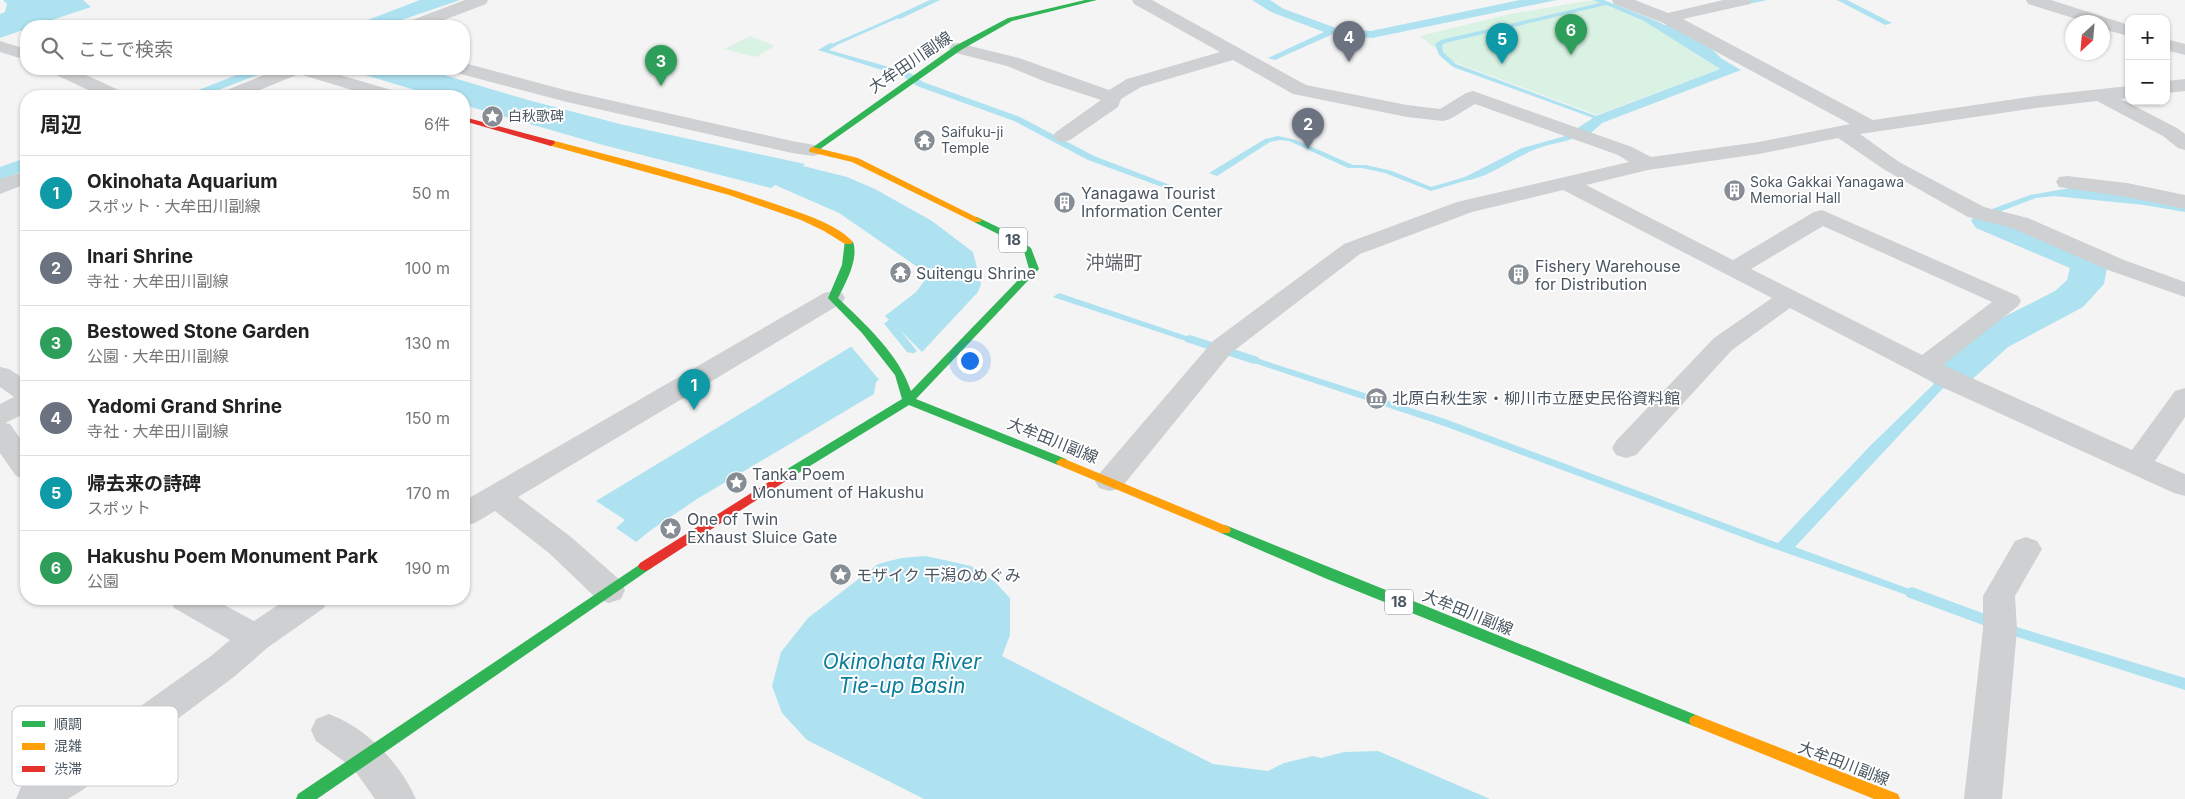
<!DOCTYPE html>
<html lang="ja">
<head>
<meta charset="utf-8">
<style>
  body { margin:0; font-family:Inter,"Noto Sans JP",sans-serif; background:#f6f6f6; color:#222 }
  .controls { position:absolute; right:15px; top:15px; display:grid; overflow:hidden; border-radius:10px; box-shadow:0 1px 4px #0004 }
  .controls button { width:45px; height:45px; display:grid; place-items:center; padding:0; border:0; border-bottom:1px solid #e0e0e0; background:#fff; color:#222; font:25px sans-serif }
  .compass { position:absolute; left:2065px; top:15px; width:45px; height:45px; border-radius:50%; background:#fff; box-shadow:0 1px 4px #0004; rotate:206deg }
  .you { position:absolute; left:969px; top:360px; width:18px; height:18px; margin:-12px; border:4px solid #fff; border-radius:50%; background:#1a73e8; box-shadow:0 0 0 8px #1a73e833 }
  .badge { display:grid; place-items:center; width:32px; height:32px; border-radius:50%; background:#db2777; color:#fff; font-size:16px; font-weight:700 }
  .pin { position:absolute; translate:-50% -41px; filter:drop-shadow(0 1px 2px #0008) }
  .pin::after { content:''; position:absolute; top:26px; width:18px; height:15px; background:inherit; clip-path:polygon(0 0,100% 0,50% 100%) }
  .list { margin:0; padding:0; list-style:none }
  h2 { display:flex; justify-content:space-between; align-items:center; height:65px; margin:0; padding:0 20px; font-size:21px }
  h2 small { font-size:16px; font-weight:400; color:#767676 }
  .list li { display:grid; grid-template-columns:32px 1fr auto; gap:15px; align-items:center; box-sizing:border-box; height:75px; padding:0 20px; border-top:1px solid #e0e0e0 }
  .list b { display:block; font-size:19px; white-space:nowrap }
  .list p { margin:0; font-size:16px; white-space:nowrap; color:#767676 }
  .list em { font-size:16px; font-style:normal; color:#767676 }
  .icon { flex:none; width:28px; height:28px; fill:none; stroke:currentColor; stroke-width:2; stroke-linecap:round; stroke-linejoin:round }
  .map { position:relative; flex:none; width:2185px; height:799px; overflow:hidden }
  .search { position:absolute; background:#fff; box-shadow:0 1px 4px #0004; left:20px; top:20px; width:450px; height:55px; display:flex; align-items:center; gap:12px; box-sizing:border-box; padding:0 18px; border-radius:20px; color:#767676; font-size:19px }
  .panel { position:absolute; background:#fff; box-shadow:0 1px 4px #0004; left:20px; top:90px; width:450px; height:515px; border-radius:20px }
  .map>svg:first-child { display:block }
  .green { fill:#d9f2e3 }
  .water { fill:#aee2f0; fill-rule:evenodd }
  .pier { fill:#f4f4f4 }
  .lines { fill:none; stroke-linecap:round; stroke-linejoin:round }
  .stream { fill:#aee2f0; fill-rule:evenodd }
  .canal { fill:#aee2f0; fill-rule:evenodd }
  .street { fill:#ced0d2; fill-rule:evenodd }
  .fast { fill:#30b455; fill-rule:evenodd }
  .slow { fill:#ff9f0a; fill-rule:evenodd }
  .jam { fill:#e5322d; fill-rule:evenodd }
  .labels { text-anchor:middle; stroke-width:4; stroke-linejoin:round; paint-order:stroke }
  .far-poi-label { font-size:14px; fill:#4a5661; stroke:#fff; text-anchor:start }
  .shield { fill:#fff; stroke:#808990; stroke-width:1 }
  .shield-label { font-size:15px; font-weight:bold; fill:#4a5661 }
  .street-label { font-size:16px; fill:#4a5661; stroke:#fff }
  .poi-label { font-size:16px; fill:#4a5661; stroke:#fff; text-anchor:start }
  .quarter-label { font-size:19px; fill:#5f6368; stroke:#fff }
  .near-water-label { font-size:21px; font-style:italic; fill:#0c7c9b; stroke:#fff }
  .key { fill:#fff; stroke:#c9ccd0; stroke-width:1 }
  .key-label { font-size:14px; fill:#4a5661 }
</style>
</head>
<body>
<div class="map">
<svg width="2185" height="799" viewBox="0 0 2185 799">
  <rect width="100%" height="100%" fill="#f4f4f4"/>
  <!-- green -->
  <g class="green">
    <polygon points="1593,0 1648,23 1719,69 1597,115 1451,61 1420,36 1510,14"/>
    <polygon points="750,36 775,46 756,57 724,49"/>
  </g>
  <!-- water -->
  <g class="water">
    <polygon points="3,0 83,0 91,7 34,26 26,26 26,29 0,38 0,14 5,12 7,4"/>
    <polygon points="420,0 460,0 384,26 352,26"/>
    <polygon points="1252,0 1270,0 1284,9 1336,28 1371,31 1520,0 1557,0 1372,38 1333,34 1275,60 1268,58 1324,32 1271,12"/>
    <path d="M1593,0H1604L1659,22L1741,70L1602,123L1591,133L1576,129L1593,118L1453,67L1439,55L1435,44L1441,40L1600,3ZM1606,5L1644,21L1720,69L1596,116L1456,64L1443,52L1442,45L1445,43Z"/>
    <polygon points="910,10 914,11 828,49 829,50 818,50"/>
    <polygon points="252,69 273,69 203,96 183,96"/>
    <polygon points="345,69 424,69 528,100 620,124 805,164 803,166 847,177 875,189 932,221 973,252 981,284 978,292 922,352 900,330 917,351 876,382 874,394 697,499 651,530 636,542 616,528 625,520 596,501 849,348 889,320 885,316 916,292 926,279 916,266 839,213 775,185 771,188 603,145 464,105 464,96 435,96"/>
    <polygon points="1278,136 1296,140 1353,165 1366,165 1392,171 1431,187 1482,172 1488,174 1431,191 1385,173 1362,168 1348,168 1289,141 1280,140 1270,142 1217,176 1209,173 1265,139"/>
    <polygon points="26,158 26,170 0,180 0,167"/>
    <polygon points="2081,186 2185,207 2185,212 2144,205 2054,196 2036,198 1999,212 1992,209 2030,195"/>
    <path d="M2084,262L2094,265L2091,282L2073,302L2046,316L2036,311C2060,300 2083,292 2084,262Z"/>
    <polygon points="1059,293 1207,343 1204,347 1053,297"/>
    <polygon points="1989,336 1998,340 1957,376 1949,371"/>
    <polygon points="1241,353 1445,419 1778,543 1870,446 1937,381 1946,385 1795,547 1926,595 1927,602 1761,544 1447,427 1236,357"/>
    <polygon points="926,556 971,566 995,582 1010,598 1010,635 1002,656 1213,764 1268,771 1284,763 1313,756 1321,758 1344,752 1378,751 1490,799 924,799 807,740 782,713 772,686 781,652 808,618 878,564 901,558"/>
    <polygon points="1987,618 2185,678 2185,690 1989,628"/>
  </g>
  <!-- pier -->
  <polygon class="pier" points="882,321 907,352 917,354 881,382 849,344"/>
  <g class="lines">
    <!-- stream -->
    <g class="stream">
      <polygon points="930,0 940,0 900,19 893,17"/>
      <polygon points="1750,0 1767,0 1734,7 1730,5"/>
      <polygon points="1837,0 1847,0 1892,23 1885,25"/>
      <polygon points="1662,25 1668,25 1702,40 1723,60 1716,62 1696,44 1662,29"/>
      <polygon points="830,43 837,45 829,50 910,73 923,82 1020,117 1094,156 1170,185 1168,187 1162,187 1088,160 1014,121 917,86 904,77 818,50"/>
      <path d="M1584,127L1587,128V132C1572,142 1554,142 1536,149C1513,158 1494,174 1470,180L1465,177L1522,148L1569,135Z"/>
      <polygon points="1190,335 1258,357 1260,360 1254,364 1186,342 1184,339 1186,336"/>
      <polygon points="1912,587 2004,621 2007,625 2004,629 1999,631 1907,597 1905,593 1907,589"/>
    </g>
    <!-- canal -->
    <polygon class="canal" points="1988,211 2000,214 2103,255 2108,263 2104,284 2083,307 2008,347 1965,386 1950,390 1935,386 1929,377 1935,368 1980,329 2055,291 2067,280 2070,268 1976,228 1971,221 1976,214"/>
    <!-- street -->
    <g class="street">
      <polygon points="465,0 488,0 486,4 428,26 404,26 407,22"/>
      <path d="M1132,0H1152L1306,85L1407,105L1440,109L1466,93L1473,91L1632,147L1651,157L1759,142L1850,124L1661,22L1614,4L1612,0H1635L1668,13L1723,0H1752L1750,4L1683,19L1873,120L2036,96L2129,86V98L2121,99L2177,128L2185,134V150L2178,148L2163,136L2097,101L2036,108L1860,134L1899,162L1984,207L2028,218L2124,260L2185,282V297L2108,270L2012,228L1968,217L1885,170L1838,138L1759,154L1648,170L1586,185L1733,260L1814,212L1822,210L2018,296L2021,301L2018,306L1943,365L2132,450L2175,391L2185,388V417L2155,461L2185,474V496L2174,493L1944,388L1790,308L1732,350L1636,455L1626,458L1616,455L1612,448L1616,441L1714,338L1772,298L1563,190L1472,212L1360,254L1231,353L1121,488L1110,491L1099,488L1095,481L1099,474L1213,341L1344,244L1457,202L1629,162L1618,155L1475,104L1450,119L1443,121L1407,117L1293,94L1233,60L1141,87L1121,99L1118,107L1070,140L1063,142L1056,140L1053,136L1056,132L1101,100L1046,82L1007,66L952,52L949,48L952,44L958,43L1019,58L1109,90L1127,79L1220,52L1134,4ZM1823,226L1992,302L1922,355L1751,269Z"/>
      <polygon points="2026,0 2051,0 2129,25 2129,36 2102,29 2102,22 2086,22 2028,4"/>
      <polygon points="2166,39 2185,44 2185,55 2166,50"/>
      <polygon points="0,41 26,49 26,60 0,52"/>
      <polygon points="464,63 569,91 792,141 820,146 823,150 820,154 813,156 792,153 567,102 457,73 455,69 464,69"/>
      <polygon points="50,69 73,69 123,92 126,96 101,96 52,73"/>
      <polygon points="279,69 320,69 398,92 401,96 372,96 299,74 245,96 219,96 222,92"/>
      <polygon points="2185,79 2185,91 2166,93 2166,81"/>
      <polygon points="26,171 26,184 0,194 0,179"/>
      <polygon points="2067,176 2127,183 2185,195 2185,209 2127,197 2059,187 2056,182 2059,177"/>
      <polygon points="833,291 842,293 845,298 842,303 518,497 571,537 621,581 625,590 621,599 609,603 597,599 549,553 495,511 475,523 464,526 464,501 824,293"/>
      <polygon points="0,367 9,369 26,380 26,413 5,423 10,424 26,447 26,479 16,476 0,453 0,404 14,397 0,387"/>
      <polygon points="2026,537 2037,541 2042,549 2015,596 2017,629 2002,799 1964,799 1983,629 1983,596 2015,541"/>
      <polygon points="170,599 213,599 254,621 287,599 328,599 324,608 267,648 235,676 81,791 68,799 16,799 21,787 55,767 211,656 230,640 174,608"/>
      <path d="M329,714C367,728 400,763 416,799H375L353,768L316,741L311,730L316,719Z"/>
    </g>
    <!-- fast -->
    <g class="fast">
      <polygon points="1085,0 1097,0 1012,21 961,50 816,152 810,152 809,150 955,46 1008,18"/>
      <path d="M977,217L1006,231L1031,248L1039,269L916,399L1066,459L1068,462L1066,465H1058L909,405L792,477H784L782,474L784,471L902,399L895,375L862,333L828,298L842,265L845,240L848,239L853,242C859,259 846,282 838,298C865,324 899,354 911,391L1029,269L1024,251L1000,235L974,222V218Z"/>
      <polygon points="1225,525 1701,717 1703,721 1701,725 1696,727 1691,725 1327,579 1221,533 1219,530 1221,527"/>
      <polygon points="645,561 650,563 652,566 650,569 317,799 296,799 298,794"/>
    </g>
    <!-- slow -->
    <g class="slow">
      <path d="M551,140C627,160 704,179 778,205C801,213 837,224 853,242L851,244H845L824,231L801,220L729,195L548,145L547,143Z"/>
      <polygon points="813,147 858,158 982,220 980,222 974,222 852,162 810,152 810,148"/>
      <polygon points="1062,458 1229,527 1231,530 1229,533 1221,533 1058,465 1056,462"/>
      <polygon points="1696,715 1898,794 1900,799 1874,799 1691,725 1689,721 1691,717"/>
    </g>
    <!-- jam -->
    <g class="jam">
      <polygon points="464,117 554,141 555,143 551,146 464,121"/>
      <polygon points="788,470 792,471 794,474 792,477 650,569 645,571 640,569 638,566 640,563"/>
    </g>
  </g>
  <!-- icons -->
  <defs>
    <symbol id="sight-disc" viewBox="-11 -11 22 22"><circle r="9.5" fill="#868d94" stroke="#fff"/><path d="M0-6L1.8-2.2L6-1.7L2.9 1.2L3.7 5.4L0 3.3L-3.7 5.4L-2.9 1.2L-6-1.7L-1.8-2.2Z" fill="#fff"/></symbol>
    <symbol id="temple-disc" viewBox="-11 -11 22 22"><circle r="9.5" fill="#868d94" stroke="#fff"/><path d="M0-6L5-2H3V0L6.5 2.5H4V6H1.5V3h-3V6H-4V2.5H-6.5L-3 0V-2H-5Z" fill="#fff"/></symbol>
    <symbol id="building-disc" viewBox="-11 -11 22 22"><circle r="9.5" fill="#868d94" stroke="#fff"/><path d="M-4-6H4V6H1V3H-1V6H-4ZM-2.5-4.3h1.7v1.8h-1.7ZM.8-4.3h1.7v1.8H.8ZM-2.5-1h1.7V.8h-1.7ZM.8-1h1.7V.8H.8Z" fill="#fff"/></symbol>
    <symbol id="museum-disc" viewBox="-11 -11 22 22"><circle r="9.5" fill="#868d94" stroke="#fff"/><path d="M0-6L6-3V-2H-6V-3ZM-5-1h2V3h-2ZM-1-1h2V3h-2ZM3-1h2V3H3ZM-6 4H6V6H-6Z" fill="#fff"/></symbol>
  </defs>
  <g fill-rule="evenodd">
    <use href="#sight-disc" x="480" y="104" width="25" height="25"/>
    <use href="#temple-disc" x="912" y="128" width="25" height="25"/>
    <use href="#building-disc" x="1722" y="178" width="25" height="25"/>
    <use href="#building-disc" x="1052" y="190" width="25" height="25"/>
    <use href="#temple-disc" x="888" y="260" width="25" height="25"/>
    <use href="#building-disc" x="1506" y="262" width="25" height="25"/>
    <use href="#museum-disc" x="1364" y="386" width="25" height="25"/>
    <use href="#sight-disc" x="724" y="470" width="25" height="25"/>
    <use href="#sight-disc" x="658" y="516" width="25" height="25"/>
    <use href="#sight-disc" x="828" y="562" width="25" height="25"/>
  </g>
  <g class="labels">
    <!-- far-poi labels -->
    <g class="far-poi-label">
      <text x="508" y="121">白秋歌碑</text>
      <text x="941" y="137">Saifuku-ji<tspan x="941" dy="16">Temple</tspan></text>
      <text x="1750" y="187">Soka Gakkai Yanagawa<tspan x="1750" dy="16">Memorial Hall</tspan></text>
    </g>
    <!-- shield labels -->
    <g class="shield">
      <rect x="999" y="227.5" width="28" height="25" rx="4"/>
      <rect x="1385" y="589.5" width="28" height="25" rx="4"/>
    </g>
    <g class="shield-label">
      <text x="1013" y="245">18</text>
      <text x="1399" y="607">18</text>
    </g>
    <!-- street labels -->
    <g class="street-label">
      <text transform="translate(910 62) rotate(-34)" y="6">大牟田川副線</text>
      <text transform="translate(1053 440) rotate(22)" y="6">大牟田川副線</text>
      <text transform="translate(1468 612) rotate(22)" y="6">大牟田川副線</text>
      <text transform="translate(1844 763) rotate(21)" y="6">大牟田川副線</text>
    </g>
    <!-- poi labels -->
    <g class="poi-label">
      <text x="1081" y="199">Yanagawa Tourist<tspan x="1081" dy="18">Information Center</tspan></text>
      <text x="1535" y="272">Fishery Warehouse<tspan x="1535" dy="18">for Distribution</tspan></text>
      <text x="916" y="279">Suitengu Shrine</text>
      <text x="1392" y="404">北原白秋生家・柳川市立歴史民俗資料館</text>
      <text x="752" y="480">Tanka Poem<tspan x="752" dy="18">Monument of Hakushu</tspan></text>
      <text x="687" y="525">One of Twin<tspan x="687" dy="18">Exhaust Sluice Gate</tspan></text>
      <text x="856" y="581">モザイク 干潟のめぐみ</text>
    </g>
    <!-- quarter labels -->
    <g class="quarter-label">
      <text x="1114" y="269">沖端町</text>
    </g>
    <!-- near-water labels -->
    <g class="near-water-label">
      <text x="902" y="669">Okinohata River<tspan x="902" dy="24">Tie-up Basin</tspan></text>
    </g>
  </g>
  <!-- legend -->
  <rect x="12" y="706" width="166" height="80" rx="8" class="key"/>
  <rect x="22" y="721" width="23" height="6" fill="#30b455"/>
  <rect x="22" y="743" width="23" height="7" fill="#ff9f0a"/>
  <rect x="22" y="766" width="23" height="6" fill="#e5322d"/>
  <g class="key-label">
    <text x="54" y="729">順調</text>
    <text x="54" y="751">混雑</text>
    <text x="54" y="774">渋滞</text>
  </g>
</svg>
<div class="controls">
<button>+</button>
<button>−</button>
</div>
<svg class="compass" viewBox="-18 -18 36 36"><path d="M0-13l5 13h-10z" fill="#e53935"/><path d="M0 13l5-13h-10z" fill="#767676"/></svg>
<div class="you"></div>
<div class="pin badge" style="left:694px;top:410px;background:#0f9aa8">1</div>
<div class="pin badge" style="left:1308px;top:149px;background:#6b7280">2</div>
<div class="pin badge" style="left:661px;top:86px;background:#2e9e5b">3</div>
<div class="pin badge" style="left:1349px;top:62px;background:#6b7280">4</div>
<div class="pin badge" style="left:1502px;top:64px;background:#0f9aa8">5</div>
<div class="pin badge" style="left:1571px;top:55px;background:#2e9e5b">6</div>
<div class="search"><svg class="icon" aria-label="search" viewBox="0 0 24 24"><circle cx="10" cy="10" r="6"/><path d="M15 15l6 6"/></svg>ここで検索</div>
<section class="panel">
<h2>周辺<small>6件</small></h2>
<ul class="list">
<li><span class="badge" style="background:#0f9aa8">1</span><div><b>Okinohata Aquarium</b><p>スポット · 大牟田川副線</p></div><em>50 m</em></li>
<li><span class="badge" style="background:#6b7280">2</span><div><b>Inari Shrine</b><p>寺社 · 大牟田川副線</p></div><em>100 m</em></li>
<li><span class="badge" style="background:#2e9e5b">3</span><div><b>Bestowed Stone Garden</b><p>公園 · 大牟田川副線</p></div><em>130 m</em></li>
<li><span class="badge" style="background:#6b7280">4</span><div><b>Yadomi Grand Shrine</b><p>寺社 · 大牟田川副線</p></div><em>150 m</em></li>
<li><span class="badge" style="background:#0f9aa8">5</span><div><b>帰去来の詩碑</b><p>スポット</p></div><em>170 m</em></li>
<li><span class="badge" style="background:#2e9e5b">6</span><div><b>Hakushu Poem Monument Park</b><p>公園</p></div><em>190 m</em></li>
</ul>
</section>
</div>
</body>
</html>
